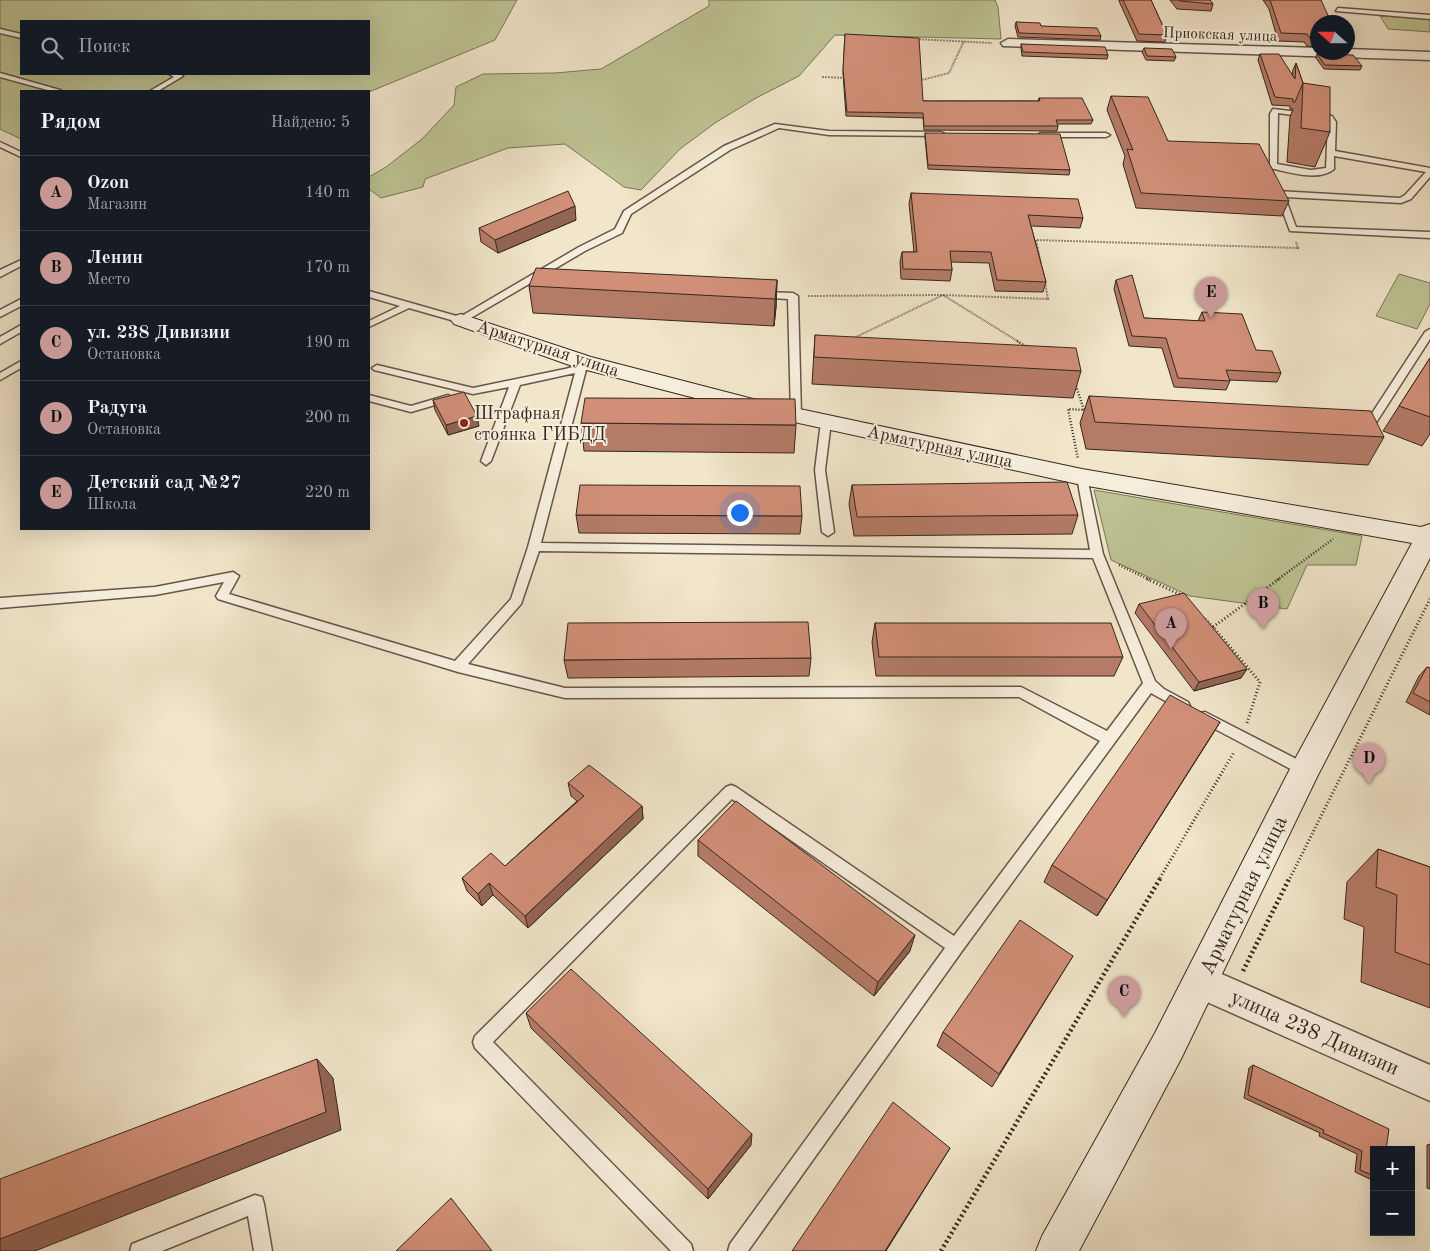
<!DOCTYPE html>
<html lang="ru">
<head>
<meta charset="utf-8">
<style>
  body { margin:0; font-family:"Old Standard TT",serif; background:#20242c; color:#f1f3f6 }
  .controls { position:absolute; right:15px; bottom:15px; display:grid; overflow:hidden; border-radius:0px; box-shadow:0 5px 20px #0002 }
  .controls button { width:45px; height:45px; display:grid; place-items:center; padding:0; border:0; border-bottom:1px solid #363941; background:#171b24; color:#f1f3f6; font:25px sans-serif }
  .compass { position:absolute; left:1310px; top:15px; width:45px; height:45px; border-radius:50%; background:#171b24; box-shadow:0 5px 20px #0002; rotate:291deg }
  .you { position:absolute; left:739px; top:512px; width:18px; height:18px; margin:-12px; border:4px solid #fff; border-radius:50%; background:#1a73e8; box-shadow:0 0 0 8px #1a73e833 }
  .badge { display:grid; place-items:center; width:32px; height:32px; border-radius:50%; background:#c59692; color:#111; font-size:16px; font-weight:700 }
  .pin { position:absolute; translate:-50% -41px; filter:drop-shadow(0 1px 2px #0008) }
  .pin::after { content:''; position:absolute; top:26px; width:18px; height:15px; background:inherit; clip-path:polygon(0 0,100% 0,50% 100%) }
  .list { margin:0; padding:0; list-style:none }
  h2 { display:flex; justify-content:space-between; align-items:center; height:65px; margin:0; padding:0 20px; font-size:21px }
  h2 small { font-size:16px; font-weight:400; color:#9ea1a6 }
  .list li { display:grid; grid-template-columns:32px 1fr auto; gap:15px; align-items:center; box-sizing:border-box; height:75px; padding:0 20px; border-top:1px solid #363941 }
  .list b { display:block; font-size:19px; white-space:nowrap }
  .list p { margin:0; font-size:16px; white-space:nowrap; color:#9ea1a6 }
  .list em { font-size:16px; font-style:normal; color:#9ea1a6 }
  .icon { flex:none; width:28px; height:28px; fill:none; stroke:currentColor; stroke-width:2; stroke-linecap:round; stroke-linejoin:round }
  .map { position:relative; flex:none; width:1430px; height:1251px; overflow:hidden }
  .search { position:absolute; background:#171b24; box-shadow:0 5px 20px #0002; left:20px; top:20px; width:350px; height:55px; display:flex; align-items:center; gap:12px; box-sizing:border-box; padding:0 18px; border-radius:0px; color:#9ea1a6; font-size:19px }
  .panel { position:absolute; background:#171b24; box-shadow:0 5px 20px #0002; left:20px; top:90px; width:350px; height:440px; border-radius:0px }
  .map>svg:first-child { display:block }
  .green { fill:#bec394; stroke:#7a7559; fill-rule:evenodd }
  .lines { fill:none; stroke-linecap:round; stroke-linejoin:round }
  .lane-casing { stroke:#655649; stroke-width:3 }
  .street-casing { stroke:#655649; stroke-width:3 }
  .secondary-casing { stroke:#36271e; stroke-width:2 }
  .path-far3 { stroke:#36271e; stroke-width:2; stroke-dasharray:0.5 1; stroke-linecap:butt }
  .path-far2 { stroke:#36271e; stroke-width:2.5; stroke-dasharray:1 2; stroke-linecap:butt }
  .path-far1 { stroke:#36271e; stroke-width:3; stroke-dasharray:1 2.5; stroke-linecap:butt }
  .path { stroke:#36271e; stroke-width:4.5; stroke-dasharray:2 3; stroke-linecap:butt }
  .lane { fill:#f6eedd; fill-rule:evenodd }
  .street { fill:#f6eedd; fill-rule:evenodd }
  .secondary { fill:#f6eedd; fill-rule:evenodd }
  .wall { fill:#b47b67; stroke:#36271e }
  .shaded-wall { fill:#926454; stroke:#36271e }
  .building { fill:#d18f78; stroke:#36271e }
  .poi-dot { fill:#8f2418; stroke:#f6eedd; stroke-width:2 }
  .labels { text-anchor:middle; stroke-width:4; stroke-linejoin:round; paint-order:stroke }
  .far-street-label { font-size:15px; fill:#36271e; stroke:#f6eedd }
  .street-label { font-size:18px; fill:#36271e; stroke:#f6eedd }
  .poi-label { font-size:18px; fill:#36271e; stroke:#f6eedd; text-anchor:start }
  .near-street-label { font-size:21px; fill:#36271e; stroke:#f6eedd }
</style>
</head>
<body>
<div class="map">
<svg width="1430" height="1251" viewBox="0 0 1430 1251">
  <rect width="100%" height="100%" fill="#f1e5ca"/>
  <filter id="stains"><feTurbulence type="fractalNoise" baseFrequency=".004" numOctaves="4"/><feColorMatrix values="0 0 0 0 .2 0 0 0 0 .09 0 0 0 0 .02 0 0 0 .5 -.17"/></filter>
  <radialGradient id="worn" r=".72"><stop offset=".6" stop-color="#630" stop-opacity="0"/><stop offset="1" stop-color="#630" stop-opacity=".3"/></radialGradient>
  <!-- green -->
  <g class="green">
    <path d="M0,0H517L495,40L369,92L21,91V139L0,129ZM21,21H369V74H21Z"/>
    <polygon points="709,0 995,0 998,7 1001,39 835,35 799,76 756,98 715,123 680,149 641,190 624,187 565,144 508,148 425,179 423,187 381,198 369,189 369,177 386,167 422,139 454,105 456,87 483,74 555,73 601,69 709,6"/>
    <polygon points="1380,16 1430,19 1430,32 1388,29"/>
    <polygon points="1399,274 1430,283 1430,304 1417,329 1376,316"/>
    <polygon points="1094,490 1362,536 1356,565 1307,565 1287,609 1190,596 1111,560"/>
  </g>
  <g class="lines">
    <defs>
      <g id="lane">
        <polygon points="1338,8 1430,15 1430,19 1336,11"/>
        <polygon points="0,29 21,34 21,38 0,33"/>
        <polygon points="0,73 60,90 62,91 51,91 0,77"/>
        <polygon points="169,74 179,74 183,76 158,91 150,91 174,77"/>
        <path d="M1273,109L1332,116L1336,122L1335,151L1430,168V177L1411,199L1401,203L1285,197L1296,227L1430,232V238L1290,231L1276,193L1277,191L1400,198L1405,195L1426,172L1334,156V169C1319,182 1288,172 1270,168V114ZM1278,113L1327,120L1328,122L1326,168L1311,170L1277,164Z"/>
        <polygon points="775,124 829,131 941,132 945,134 941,136 829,135 779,128 730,150 631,214 622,233 585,251 464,322 458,322 409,308 369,327 369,321 400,306 369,297 369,291 460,317 579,247 615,229 624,211 724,146"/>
        <polygon points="1040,133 1106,133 1110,135 1106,137 1040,137"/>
        <polygon points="0,142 21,152 21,157 0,147"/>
        <polygon points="21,260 21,266 0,277 0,270"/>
        <polygon points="759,292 793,293 798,296 801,415 800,417 792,417 791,415 788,299 756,297 756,293"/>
        <polygon points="21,299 21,306 0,317 0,310"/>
        <polygon points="21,325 21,332 0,344 0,337"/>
        <polygon points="1430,329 1430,339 1372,429 1360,429 1359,427 1360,425 1365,424 1425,332"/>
        <path d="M583,359L588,362L541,543L1090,550L1077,477L1082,473L1087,477L1103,554L1155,681L1164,689L1188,702L1190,706L1188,710L1183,711L1151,693L962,951L748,1251H728L730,1244L945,948L732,799L493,1042L691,1244L693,1251H671L475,1048L473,1042L475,1036L726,787L731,785L736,787L954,936L1100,741L1019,697L565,698L458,672L218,599L216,596L224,582L155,595L0,608V598L155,587L233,572L239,576L229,594L455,661L511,599L528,547L575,373L520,385L491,461L486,465L481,461L509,387L473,394L374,370L372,368L377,365L473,388L565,369L573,367ZM539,551L1093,558L1143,683L1107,731L1021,687L565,688L468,664L521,604Z"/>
        <polygon points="21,361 21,368 0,380 0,373"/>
        <polygon points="369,395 411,406 448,395 453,398 452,400 411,412 369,401"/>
        <polygon points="826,419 831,422 825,470 834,532 828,536 822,532 815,470 821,422"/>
        <polygon points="1205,712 1310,766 1312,770 1310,774 1305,776 1300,774 1200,721 1198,717 1200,713"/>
        <polygon points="255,1195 262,1197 264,1204 272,1251 254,1251 248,1216 162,1251 130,1251 132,1244"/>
      </g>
      <g id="street">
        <polygon points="1008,39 1318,48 1318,52 1348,52 1348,49 1430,52 1430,60 1003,46 1001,43"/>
        <polygon points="1201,965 1430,1065 1430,1101 1189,994 1184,982 1189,970"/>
      </g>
      <polygon id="secondary" points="461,314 591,357 753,399 1082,469 1421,527 1430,524 1430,558 1317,777 1181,1059 1079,1251 1036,1251 1042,1236 1155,1033 1294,761 1412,543 1082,485 753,413 575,367 454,324 451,320 454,316"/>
    </defs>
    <!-- lane casing -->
    <use href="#lane" class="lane-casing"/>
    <!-- street casing -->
    <use href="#street" class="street-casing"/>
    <!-- secondary casing -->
    <use href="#secondary" class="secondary-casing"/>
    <!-- path-far3 -->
    <g class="path-far3">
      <polyline points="916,39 992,43"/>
      <polyline points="822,77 847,78"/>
      <polyline points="918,81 949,73 964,41"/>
      <polyline points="1041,264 1036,240 1298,248 1296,242"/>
      <polyline points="808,296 943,295 1048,299 1045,283"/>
      <polyline points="854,338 943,295 1019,342"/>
    </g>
    <!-- path-far2 -->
    <g class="path-far2">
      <polyline points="1017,341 1027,347"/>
      <polyline points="1075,383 1084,410 1068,409 1078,459"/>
      <polyline points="1119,565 1150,580"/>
      <polyline points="1277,580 1333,539"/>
    </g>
    <!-- path-far1 -->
    <g class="path-far1">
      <polyline points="1147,579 1181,595"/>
      <polyline points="1205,619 1213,627"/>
      <polyline points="1247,723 1260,682 1213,627 1279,579"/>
      <polyline points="1160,878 1234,752"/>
      <polyline points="1290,878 1430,599"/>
    </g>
    <!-- path -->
    <g class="path">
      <polyline points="1243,971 1290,877"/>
      <polyline points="941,1251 1161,877"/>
    </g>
    <!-- lane -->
    <use href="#lane" class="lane"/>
    <!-- street -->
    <use href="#street" class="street"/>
    <!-- secondary -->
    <use href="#secondary" class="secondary"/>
  </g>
  <!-- wall -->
  <g class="wall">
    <polygon points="1119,0 1151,0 1167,35 1165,42 1137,41 1119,1"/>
    <polygon points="1170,0 1210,0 1213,4 1211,11 1177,9"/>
    <polygon points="1263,0 1321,0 1318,22 1318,47 1307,46 1304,42 1278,41 1269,9"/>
    <polygon points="1016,22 1041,26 1101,36 1100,40 1018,37 1015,26"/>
    <polygon points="845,34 923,101 1038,101 1039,98 1093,120 1091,124 1057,124 1058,126 1057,131 924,130 923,118 846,116 843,73"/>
    <polygon points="1021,44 1108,55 1107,59 1022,56 1021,48"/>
    <polygon points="1144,48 1176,57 1174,61 1146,60 1142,52"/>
    <polygon points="1260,54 1292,75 1293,70 1296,63 1303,83 1330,132 1315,167 1287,162 1290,117 1293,109 1290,109 1290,106 1272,105 1258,60"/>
    <polygon points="1317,54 1362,66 1360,70 1324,69 1316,58"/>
    <polygon points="1111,96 1168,141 1289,201 1282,216 1136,208 1123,164 1125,156 1107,110"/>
    <polygon points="925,133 1070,170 1069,175 928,169 925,138"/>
    <polygon points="911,193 1083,218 1080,228 1031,226 1046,282 1043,292 995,291 989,263 951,262 952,270 950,281 901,279 900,262 902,252 914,252 909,204"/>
    <polygon points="576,220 498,253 481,242 479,228"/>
    <polygon points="777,280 776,307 774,326 533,313 529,286"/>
    <polygon points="1116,280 1144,318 1198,321 1202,312 1256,350 1281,373 1277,382 1229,380 1230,381 1226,390 1174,387 1162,348 1129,346 1114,289"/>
    <polygon points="815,335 1081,371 1073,398 812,384"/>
    <polygon points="1430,358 1430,434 1422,446 1383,431 1399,406"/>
    <polygon points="1089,396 1384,437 1368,465 1086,449 1080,423"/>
    <polygon points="433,400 479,426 448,435 435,410"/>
    <polygon points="581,423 796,425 794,453 584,451"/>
    <polygon points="852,485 1078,515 1072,534 854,536 849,504"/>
    <polygon points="576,515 802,516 800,534 579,533"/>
    <polygon points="1139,604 1247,669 1241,678 1194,691 1135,613"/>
    <polygon points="875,623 1123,657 1114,676 876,676 872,642"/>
    <polygon points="811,658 809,676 568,678 564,660"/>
    <polygon points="1427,667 1430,668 1430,715 1406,702 1419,676"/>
    <polygon points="1220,722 1097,916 1044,882 1052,865"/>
    <polygon points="568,783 642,806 643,819 528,928 493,895 482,906 467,891 462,878 505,866 577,801 571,796"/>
    <polygon points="698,840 910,951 874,996 698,856"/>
    <polygon points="1378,849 1430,867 1430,1008 1361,982 1364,927 1344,919 1347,882"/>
    <polygon points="1073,956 992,1087 937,1046 943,1032"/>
    <polygon points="526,1013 751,1145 708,1199 531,1028"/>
    <polygon points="1253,1065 1374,1150 1374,1181 1355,1172 1357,1154 1319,1136 1320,1133 1244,1098 1249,1068"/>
    <polygon points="1430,1144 1430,1189 1427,1188 1427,1145"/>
  </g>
  <!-- shaded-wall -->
  <g class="shaded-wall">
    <polygon points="575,206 576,220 498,253 495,240"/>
    <polygon points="777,280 776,307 774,326 775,299"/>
    <polygon points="477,416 479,426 448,435 446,425"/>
    <polygon points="1247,669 1241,678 1194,691 1199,682"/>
    <polygon points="1220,722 1209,740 1097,916 1107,900"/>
    <polygon points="642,806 643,819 528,928 525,916"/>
    <polygon points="489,883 493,895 482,906 478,894"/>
    <polygon points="915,935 910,951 874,996 878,982"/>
    <polygon points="317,1059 333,1078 341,1130 35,1251 0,1251 0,1239"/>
    <polygon points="752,1134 751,1145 708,1199 708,1189"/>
    <polygon points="950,1148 886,1251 885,1251"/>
  </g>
  <!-- building -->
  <g class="building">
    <polygon points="1123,0 1151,0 1167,35 1139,34"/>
    <polygon points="1179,0 1210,0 1213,4 1180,1"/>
    <polygon points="1270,0 1321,0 1331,22 1318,22 1318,39 1310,38 1307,34 1281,33"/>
    <polygon points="1016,22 1040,23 1041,26 1097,28 1101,36 1019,33"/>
    <polygon points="845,34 919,38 923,101 1040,101 1039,98 1082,98 1093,120 1056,120 1058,126 924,126 923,113 847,112 843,69"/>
    <polygon points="1021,44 1105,47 1108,55 1023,52"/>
    <polygon points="1144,48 1172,49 1176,57 1147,56"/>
    <polygon points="1260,54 1279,54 1295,79 1296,63 1303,83 1295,102 1293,102 1293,99 1275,97"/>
    <polygon points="1317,54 1353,55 1362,66 1325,65"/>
    <polygon points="1303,83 1330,87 1330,132 1301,128"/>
    <polygon points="1111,96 1148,97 1168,141 1259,144 1289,201 1141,193 1127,149 1133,150"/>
    <polygon points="925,133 1060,134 1070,170 928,165"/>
    <polygon points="568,191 575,206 495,240 479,228"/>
    <polygon points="911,193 1078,199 1083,218 1028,215 1046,282 997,280 991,252 950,251 952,270 903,269 902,252 917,252"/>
    <polygon points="536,268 777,280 775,299 529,286"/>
    <polygon points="1132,275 1144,318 1205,321 1202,312 1242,314 1256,350 1272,351 1281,373 1226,370 1230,381 1178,378 1166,338 1132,336 1116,280"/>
    <polygon points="815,335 1076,348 1081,371 814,357"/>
    <polygon points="1430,358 1430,417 1399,406"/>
    <polygon points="464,392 477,416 446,425 433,400"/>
    <polygon points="1089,396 1371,411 1384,437 1095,422"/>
    <polygon points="585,398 795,399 796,425 581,423"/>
    <polygon points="1067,482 1078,515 857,517 852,485"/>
    <polygon points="580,485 800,486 802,516 576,515"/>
    <polygon points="1184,593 1247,669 1199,682 1139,604"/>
    <polygon points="808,622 811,658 564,660 568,623"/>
    <polygon points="875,623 1111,623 1123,657 879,657"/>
    <polygon points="1427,667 1430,668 1430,702 1413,693"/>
    <polygon points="1170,695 1220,722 1107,900 1052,865"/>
    <polygon points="589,765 642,806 525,916 489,883 478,894 462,878 491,853 505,866 584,796 568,783"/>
    <polygon points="736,801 915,935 878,982 698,840"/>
    <polygon points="1378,849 1430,867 1430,965 1395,952 1397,895 1376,887"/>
    <polygon points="1020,920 1073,956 999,1074 943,1032"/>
    <polygon points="571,969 752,1134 708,1189 526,1013"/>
    <polygon points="317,1059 326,1112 0,1239 0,1179"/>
    <polygon points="1253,1065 1389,1129 1386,1150 1374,1150 1374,1176 1360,1170 1362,1151 1323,1133 1324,1130 1248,1095"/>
    <polygon points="893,1102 950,1148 885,1251 792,1251"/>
    <polygon points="451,1198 492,1251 396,1251"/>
  </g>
  <!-- markers -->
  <circle class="poi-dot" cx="464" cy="423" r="5"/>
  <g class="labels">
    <!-- far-street labels -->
    <g class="far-street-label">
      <text transform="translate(1220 34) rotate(2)" y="5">Приокская улица</text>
    </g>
    <!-- street labels -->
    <g class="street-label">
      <text transform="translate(548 348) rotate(18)" y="6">Арматурная улица</text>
      <text transform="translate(940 446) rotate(12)" y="6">Арматурная улица</text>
    </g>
    <!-- poi labels -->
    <g class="poi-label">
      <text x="474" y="419">Штрафная<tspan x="474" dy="21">стоянка ГИБДД</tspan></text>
    </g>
    <!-- near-street labels -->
    <g class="near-street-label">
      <text transform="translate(1243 895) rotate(-64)" y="7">Арматурная улица</text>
      <text transform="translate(1315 1032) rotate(24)" y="7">улица 238 Дивизии</text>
    </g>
  </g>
  <rect width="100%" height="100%" filter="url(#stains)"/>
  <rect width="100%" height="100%" fill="url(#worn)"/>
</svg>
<div class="controls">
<button>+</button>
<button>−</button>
</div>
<svg class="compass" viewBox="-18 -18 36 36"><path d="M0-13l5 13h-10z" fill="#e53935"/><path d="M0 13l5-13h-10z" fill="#9ea1a6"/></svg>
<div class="you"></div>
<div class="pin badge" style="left:1171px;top:649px">A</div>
<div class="pin badge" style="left:1263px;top:629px">B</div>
<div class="pin badge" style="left:1124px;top:1017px">C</div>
<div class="pin badge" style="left:1369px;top:784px">D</div>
<div class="pin badge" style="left:1211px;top:318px">E</div>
<div class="search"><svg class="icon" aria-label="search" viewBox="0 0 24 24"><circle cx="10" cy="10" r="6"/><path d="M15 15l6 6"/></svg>Поиск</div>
<section class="panel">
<h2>Рядом<small>Найдено: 5</small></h2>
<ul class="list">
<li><span class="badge">A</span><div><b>Ozon</b><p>Магазин</p></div><em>140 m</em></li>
<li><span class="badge">B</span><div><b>Ленин</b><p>Место</p></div><em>170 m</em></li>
<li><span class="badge">C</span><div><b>ул. 238 Дивизии</b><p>Остановка</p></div><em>190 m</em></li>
<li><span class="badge">D</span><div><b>Радуга</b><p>Остановка</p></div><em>200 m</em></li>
<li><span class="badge">E</span><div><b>Детский сад №27</b><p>Школа</p></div><em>220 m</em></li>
</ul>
</section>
</div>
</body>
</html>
